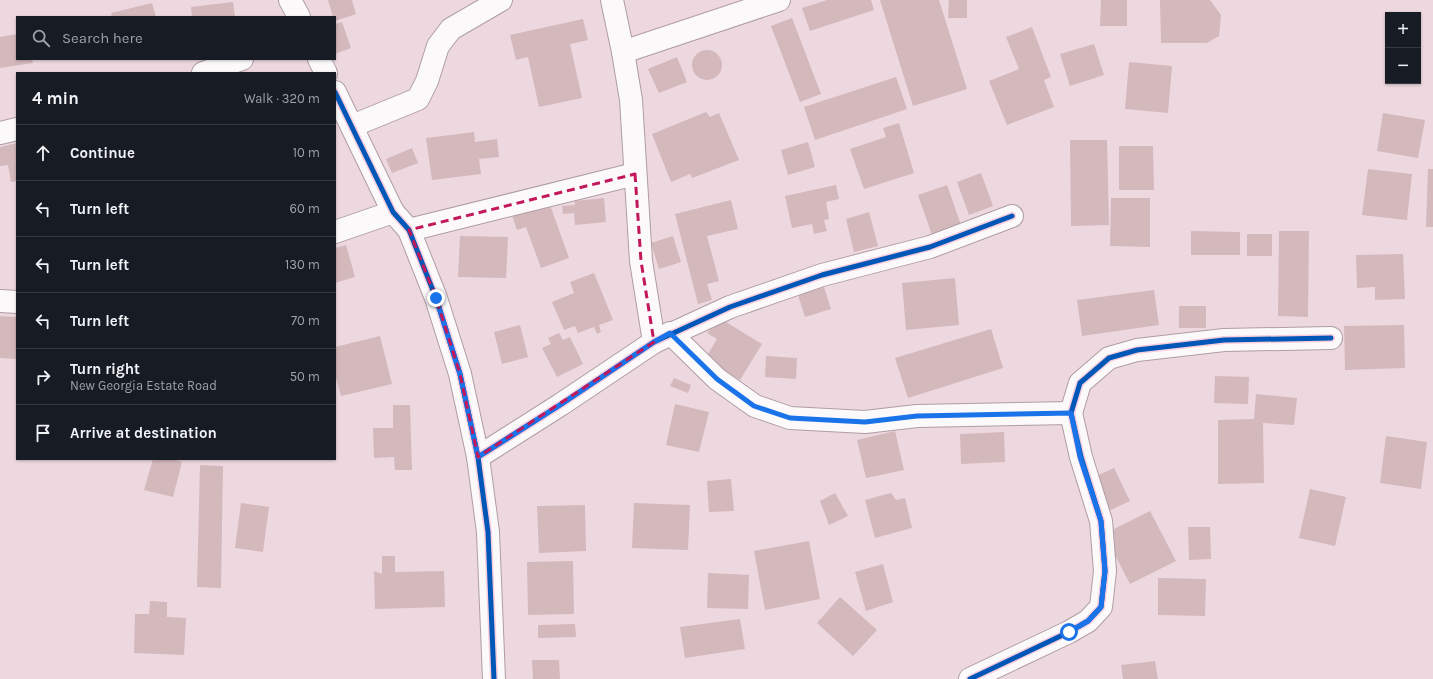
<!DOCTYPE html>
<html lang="en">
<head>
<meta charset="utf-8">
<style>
  body { margin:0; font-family:Karla,sans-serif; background:#242831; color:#f1f3f6 }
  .controls { position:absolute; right:12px; top:12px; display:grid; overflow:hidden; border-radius:0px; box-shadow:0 1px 3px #0004 }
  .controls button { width:36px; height:36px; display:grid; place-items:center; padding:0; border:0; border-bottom:1px solid #363941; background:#171b24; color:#f1f3f6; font:20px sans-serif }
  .stop { position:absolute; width:12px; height:12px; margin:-9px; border:3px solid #1a73e8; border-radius:50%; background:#fff }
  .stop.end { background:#1a73e8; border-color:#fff; box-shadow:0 1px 4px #0008 }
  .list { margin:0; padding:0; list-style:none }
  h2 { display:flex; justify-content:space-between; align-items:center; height:52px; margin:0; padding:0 16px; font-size:17px }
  h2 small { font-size:13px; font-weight:400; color:#9ea1a6 }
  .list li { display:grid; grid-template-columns:26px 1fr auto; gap:12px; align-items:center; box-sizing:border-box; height:56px; padding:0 16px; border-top:1px solid #363941 }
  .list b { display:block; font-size:15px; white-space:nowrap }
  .list p { margin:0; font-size:13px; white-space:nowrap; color:#9ea1a6 }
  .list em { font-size:13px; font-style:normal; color:#9ea1a6 }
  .icon { flex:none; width:22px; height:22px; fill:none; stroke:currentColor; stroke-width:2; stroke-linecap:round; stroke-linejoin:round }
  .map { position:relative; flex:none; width:1433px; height:679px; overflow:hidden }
  .search { position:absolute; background:#171b24; box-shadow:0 1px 3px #0004; left:16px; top:16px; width:320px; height:44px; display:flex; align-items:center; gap:10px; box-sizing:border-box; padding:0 14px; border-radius:0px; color:#9ea1a6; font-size:15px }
  .panel { position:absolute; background:#171b24; box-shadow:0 1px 3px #0004; left:16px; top:72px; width:320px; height:388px; border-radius:0px }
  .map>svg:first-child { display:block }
  .building { fill:#d3b8bc }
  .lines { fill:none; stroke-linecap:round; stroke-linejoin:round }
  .minor-casing { stroke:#af9da4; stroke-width:24 }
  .minor { stroke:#fcf9fa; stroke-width:22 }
  .cycleway-casing { stroke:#f8cedc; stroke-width:8 }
  .cycleway { stroke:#0057b8; stroke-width:5 }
  .route { stroke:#1a73e8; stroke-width:5 }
  .marked { fill:none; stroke:#c2185b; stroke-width:3; stroke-dasharray:8 5; stroke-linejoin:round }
</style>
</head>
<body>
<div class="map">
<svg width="1433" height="679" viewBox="0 0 1433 679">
  <rect width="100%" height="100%" fill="#eed8e0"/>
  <!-- building -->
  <g class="building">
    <polygon points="328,0 352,0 356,14 335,21 335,17 333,17"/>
    <polygon points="827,0 871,0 874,10 810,31 802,8"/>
    <polygon points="880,0 939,0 967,89 913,106"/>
    <polygon points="949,0 967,0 967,18 948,18"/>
    <polygon points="1101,0 1127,0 1127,26 1100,26"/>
    <polygon points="1160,0 1210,0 1221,15 1219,36 1207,43 1161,43"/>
    <polygon points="233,2 235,17 192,17 191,7"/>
    <polygon points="152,3 156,17 112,17 111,13"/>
    <polygon points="792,18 821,94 800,102 771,26"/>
    <polygon points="583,19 588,40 570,44 582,98 539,107 528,57 516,60 510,35"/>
    <polygon points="342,22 351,48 335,54 335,24"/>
    <polygon points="1032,27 1051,77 1044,80 1054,107 1007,125 989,81 1019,69 1006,37"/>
    <polygon points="17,34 17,59 32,59 33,63 0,68 0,37"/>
    <polygon points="1094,44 1104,75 1070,86 1060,54"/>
    <circle cx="707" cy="65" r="15"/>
    <polygon points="677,57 687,82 659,93 648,69"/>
    <polygon points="1129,62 1172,66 1168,113 1125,109"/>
    <polygon points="896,77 907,109 815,140 804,107"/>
    <polygon points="706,112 710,117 719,113 739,160 692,178 690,174 671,182 652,134"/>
    <polygon points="1383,113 1425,120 1418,158 1377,151"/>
    <polygon points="899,123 914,173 864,189 850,149 886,137 883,128"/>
    <polygon points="474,132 475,142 497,139 499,157 479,159 481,174 432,180 426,138"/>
    <polygon points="1070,140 1107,140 1109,225 1071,226"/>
    <polygon points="808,142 815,167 788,175 781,150"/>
    <polygon points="17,143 17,181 11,182 8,165 0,166 0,147"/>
    <polygon points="1119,146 1153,146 1154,190 1119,190"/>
    <polygon points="412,148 418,163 392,173 386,159"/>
    <polygon points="1368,169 1412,174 1407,220 1362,215"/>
    <polygon points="1428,169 1433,169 1433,227 1426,227"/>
    <polygon points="981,173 993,206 969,215 957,182"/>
    <polygon points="836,185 839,199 826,202 829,219 824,220 827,231 814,234 812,224 792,228 785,196"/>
    <polygon points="947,185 961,225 932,235 918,195"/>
    <polygon points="604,198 606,222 575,225 574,213 563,214 562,206 575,205 575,201"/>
    <polygon points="1111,198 1150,198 1150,247 1110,246"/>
    <polygon points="731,200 738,229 707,236 719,281 707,284 712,300 698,304 675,214"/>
    <polygon points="549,202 569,258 541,268 526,227 517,230 512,215"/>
    <polygon points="869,212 878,246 854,252 846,219"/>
    <polygon points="1191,231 1240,232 1240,255 1191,255"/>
    <polygon points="1279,231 1309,231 1308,317 1278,316"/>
    <rect x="1247" y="234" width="25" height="22"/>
    <polygon points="460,236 508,237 506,278 458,277"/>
    <polygon points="673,236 681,262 659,269 651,243"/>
    <polygon points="346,245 355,277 335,283 335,248"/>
    <polygon points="1403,254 1405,299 1375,300 1375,287 1357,288 1356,255"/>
    <polygon points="594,273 613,320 599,325 601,332 597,334 594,327 578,333 575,326 564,330 552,302 574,293 570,282"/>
    <polygon points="955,278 959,325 906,330 902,283"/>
    <polygon points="824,287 831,309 805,317 798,295"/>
    <polygon points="1154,290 1159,325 1082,336 1077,300"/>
    <rect x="1179" y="306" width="27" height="22"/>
    <polygon points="0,316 17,317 17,359 0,358"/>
    <polygon points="721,319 762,344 740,380 705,359 717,339 707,333"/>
    <polygon points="520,325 528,357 502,364 494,332"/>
    <polygon points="1404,325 1405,368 1345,370 1344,326"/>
    <polygon points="991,329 1003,368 908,398 895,358"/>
    <polygon points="559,333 563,340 570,337 583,364 557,377 542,348 551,344 548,338"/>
    <polygon points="380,336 392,384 341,396 335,374 335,347"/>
    <polygon points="766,356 797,358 796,379 765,377"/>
    <polygon points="1215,376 1249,377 1248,404 1214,403"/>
    <polygon points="674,378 691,385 688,393 670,386"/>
    <polygon points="1256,394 1297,398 1294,425 1263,423 1264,483 1218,484 1218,420 1254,419"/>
    <polygon points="675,404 709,412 699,452 666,445"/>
    <polygon points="393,405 410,405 412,470 395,470 394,457 374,458 373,428 393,428"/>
    <polygon points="895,431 904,470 866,478 857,440"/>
    <polygon points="1004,432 1005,462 961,464 960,434"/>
    <polygon points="1386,436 1427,442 1421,489 1380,483"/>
    <polygon points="153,459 173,459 182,462 173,497 144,490"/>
    <polygon points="200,465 223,466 221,588 197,587"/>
    <polygon points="1114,468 1130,501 1104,513 1088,480"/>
    <polygon points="731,479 734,511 709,512 707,481"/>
    <polygon points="1310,489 1346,497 1335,546 1299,538"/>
    <polygon points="835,493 848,516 829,525 820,501"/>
    <polygon points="891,493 896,500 905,498 912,528 875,538 865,500"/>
    <polygon points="241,503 269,507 263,552 235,548"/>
    <polygon points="634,503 690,505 688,550 632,548"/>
    <polygon points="585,505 586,551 539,553 537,506"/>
    <polygon points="1150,511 1176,561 1130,584 1104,534"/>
    <polygon points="1188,527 1210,527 1211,559 1189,560"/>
    <polygon points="809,541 820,599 765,610 754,551"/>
    <polygon points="382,556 395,556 395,572 444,571 445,607 375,609 374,571 382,574"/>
    <polygon points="573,561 574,614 528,615 527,562"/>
    <polygon points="883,564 893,602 866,611 855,572"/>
    <polygon points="708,573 749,575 748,609 707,608"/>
    <polygon points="1158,578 1206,579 1205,616 1158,615"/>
    <polygon points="840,597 877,630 853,656 817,623"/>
    <polygon points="150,601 167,602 167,617 186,618 184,655 134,653 135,614 149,614"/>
    <polygon points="740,619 745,649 685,658 680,627"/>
    <polygon points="575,624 576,637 538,638 538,625"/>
    <polygon points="532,660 559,660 560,679 533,679"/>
    <polygon points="1155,661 1158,679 1123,679 1121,665"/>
  </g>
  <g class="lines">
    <defs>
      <g id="minor">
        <polyline points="290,0 299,17"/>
        <polyline points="612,0 623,52 631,100 641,261 654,342"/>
        <polyline points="623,52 779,0"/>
        <polyline points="319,59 326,73"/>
        <polyline points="203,73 242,59"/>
        <polyline points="335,92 393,212 409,230 436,298 460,374 478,457 488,532 494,679"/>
        <polyline points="352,126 418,99 427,81 438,46 451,29 501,0"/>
        <polyline points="0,133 17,129"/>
        <polyline points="409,230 635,174"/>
        <polyline points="335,232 393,212"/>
        <polyline points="0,301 17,302"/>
        <polyline points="670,333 717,379 755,406 790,418 865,422 917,416 1071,413"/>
        <polyline points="478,457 560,405 654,342 730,307 822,275 930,247 1012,216"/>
        <polyline points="970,679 1069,632 1088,621 1101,607 1105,571 1101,521 1081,457 1071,413 1080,383 1109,358 1137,350 1224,340 1331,338"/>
      </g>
    </defs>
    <!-- minor casing -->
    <use href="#minor" class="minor-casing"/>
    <!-- minor -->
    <use href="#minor" class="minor"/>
    <defs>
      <g id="cycleway">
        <polyline points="335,92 393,212 409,230 436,298 460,374 478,457 488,532 494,679"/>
        <polyline points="478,457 560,405 654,342 730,307 822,275 930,247 1012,216"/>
        <polyline points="970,679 1069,632 1088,621 1101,607 1105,571 1101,521 1081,457 1071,413 1080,383 1109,358 1137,350 1224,340 1331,338"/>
      </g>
    </defs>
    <!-- cycleway casing -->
    <use href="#cycleway" class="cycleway-casing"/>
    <!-- cycleway -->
    <use href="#cycleway" class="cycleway"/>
  </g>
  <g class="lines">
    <!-- route -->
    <polyline class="route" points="436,298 460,374 478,457 560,405 654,342 670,333 717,379 754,406 790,418 865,422 917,416 1071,413 1080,457 1101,521 1105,571 1101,607 1088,621 1069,632"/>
  </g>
  <!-- marked area -->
  <path class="marked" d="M635,174L641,261L654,342L478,457L460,374L436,298L409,230Z"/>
</svg>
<div class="controls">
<button>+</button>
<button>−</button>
</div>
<div class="stop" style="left:1069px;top:632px"></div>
<div class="stop end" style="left:436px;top:298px"></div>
<div class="search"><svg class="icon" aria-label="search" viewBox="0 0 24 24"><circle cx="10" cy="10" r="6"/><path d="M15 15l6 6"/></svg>Search here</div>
<section class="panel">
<h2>4 min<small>Walk · 320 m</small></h2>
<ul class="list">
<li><svg class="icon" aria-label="ahead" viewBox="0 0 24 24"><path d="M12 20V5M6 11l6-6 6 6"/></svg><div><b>Continue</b></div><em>10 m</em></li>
<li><svg class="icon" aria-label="left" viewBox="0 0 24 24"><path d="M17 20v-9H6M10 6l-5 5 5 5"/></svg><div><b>Turn left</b></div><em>60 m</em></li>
<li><svg class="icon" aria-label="left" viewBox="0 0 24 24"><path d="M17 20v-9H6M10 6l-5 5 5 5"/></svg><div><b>Turn left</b></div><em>130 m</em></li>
<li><svg class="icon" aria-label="left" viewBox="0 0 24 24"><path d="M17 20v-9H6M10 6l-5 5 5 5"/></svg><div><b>Turn left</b></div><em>70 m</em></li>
<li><svg class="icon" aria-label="right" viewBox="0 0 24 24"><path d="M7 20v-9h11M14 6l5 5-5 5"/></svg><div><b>Turn right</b><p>New Georgia Estate Road</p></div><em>50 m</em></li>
<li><svg class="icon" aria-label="arrive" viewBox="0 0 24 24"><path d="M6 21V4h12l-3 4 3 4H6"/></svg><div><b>Arrive at destination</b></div></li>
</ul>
</section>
</div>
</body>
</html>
